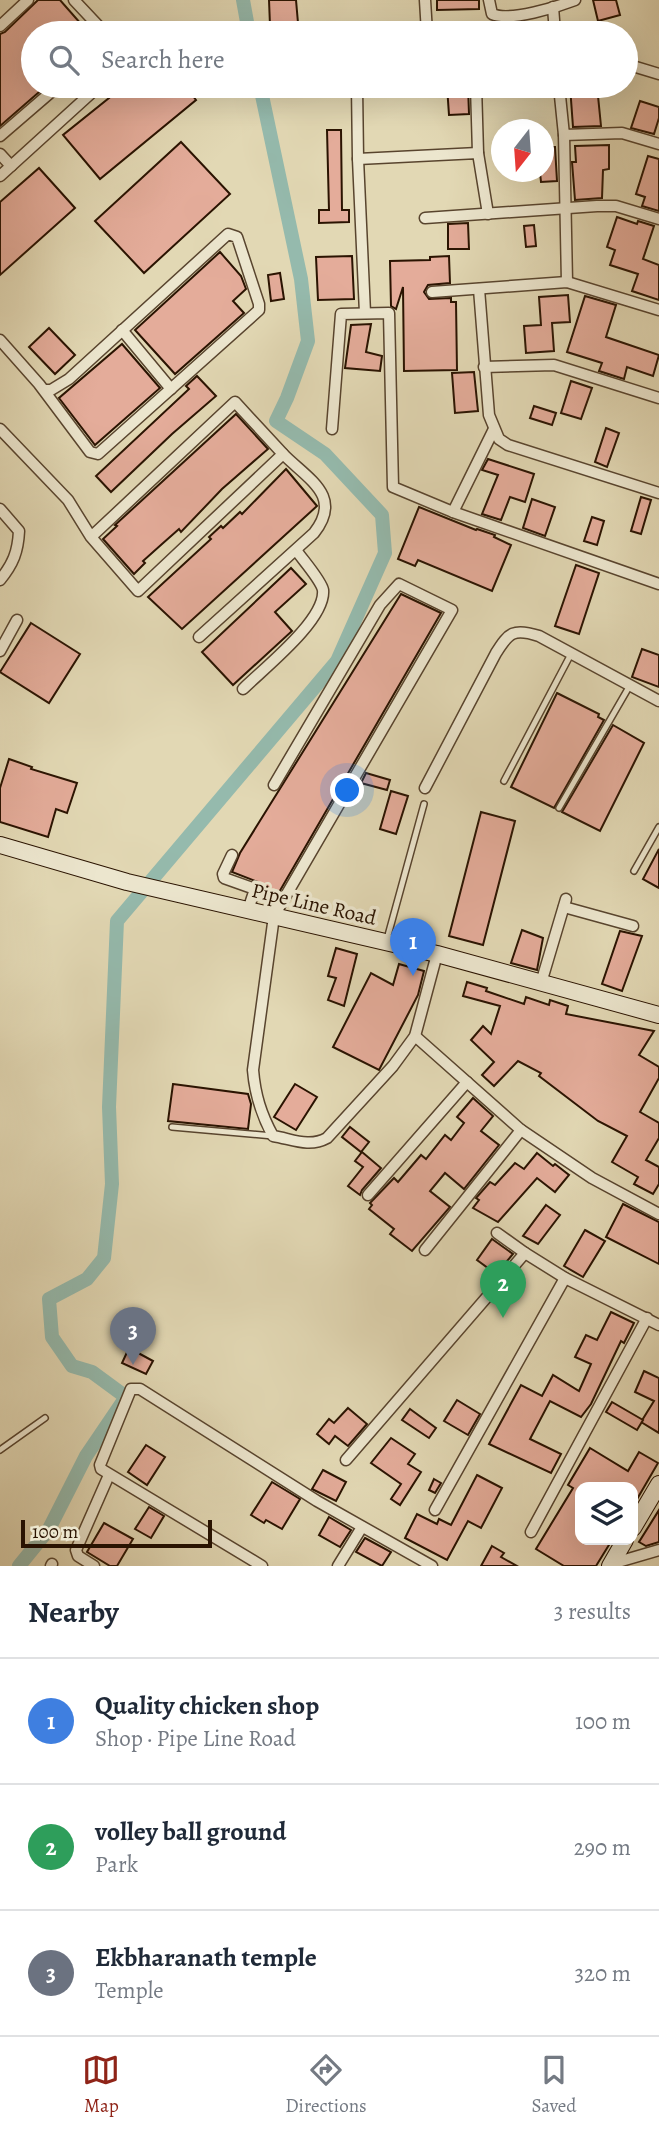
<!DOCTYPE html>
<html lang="en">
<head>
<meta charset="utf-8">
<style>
  body { margin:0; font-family:Alegreya,serif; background:#f2f2f3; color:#1f2937 }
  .controls { position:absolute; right:21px; bottom:21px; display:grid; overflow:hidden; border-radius:14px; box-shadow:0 7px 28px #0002 }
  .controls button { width:63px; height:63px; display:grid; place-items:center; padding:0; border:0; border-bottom:2px solid #e0e1e3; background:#fff; color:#1f2937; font:35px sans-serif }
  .compass { position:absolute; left:491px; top:119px; width:63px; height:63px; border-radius:50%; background:#fff; box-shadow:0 7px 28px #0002; rotate:197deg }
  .scale { position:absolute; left:21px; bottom:18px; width:191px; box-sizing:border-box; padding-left:7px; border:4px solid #2a1301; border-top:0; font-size:19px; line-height:24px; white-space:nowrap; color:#2a1301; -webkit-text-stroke:5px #ece6ce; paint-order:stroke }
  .you { position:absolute; left:348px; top:791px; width:24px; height:24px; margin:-18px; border:5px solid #fff; border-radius:50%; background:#1a73e8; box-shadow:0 0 0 10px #1a73e833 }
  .badge { display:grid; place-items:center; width:46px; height:46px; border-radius:50%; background:#8f2418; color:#fff; font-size:23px; font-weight:700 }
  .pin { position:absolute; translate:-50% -58px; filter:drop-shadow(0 2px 4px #0008) }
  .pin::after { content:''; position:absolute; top:37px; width:24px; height:21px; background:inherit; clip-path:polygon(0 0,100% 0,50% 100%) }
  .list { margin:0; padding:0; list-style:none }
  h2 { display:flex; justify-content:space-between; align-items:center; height:91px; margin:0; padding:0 28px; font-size:30px }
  h2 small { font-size:23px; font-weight:400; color:#747a83 }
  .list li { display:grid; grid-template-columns:46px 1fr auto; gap:21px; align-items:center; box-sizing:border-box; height:126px; padding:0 28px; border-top:2px solid #e0e1e3 }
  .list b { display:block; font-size:26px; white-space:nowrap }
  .list p { margin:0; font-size:23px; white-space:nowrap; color:#747a83 }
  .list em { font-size:23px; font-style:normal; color:#747a83 }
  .icon { flex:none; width:38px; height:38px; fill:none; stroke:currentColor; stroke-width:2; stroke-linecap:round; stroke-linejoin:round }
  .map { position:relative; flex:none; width:659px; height:1566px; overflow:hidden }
  .search { position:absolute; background:#fff; box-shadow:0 7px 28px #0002; left:21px; right:21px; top:21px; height:77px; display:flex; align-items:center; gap:18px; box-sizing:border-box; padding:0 24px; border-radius:38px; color:#747a83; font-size:26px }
  .sheet { height:469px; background:#fff }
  nav { display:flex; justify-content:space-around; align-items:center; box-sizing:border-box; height:98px; border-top:2px solid #e0e1e3; background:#fff; font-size:19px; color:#747a83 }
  nav a { display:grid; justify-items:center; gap:4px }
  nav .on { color:#8f2418 }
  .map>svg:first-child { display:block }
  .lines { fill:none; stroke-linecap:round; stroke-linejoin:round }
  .canal { stroke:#95baad; stroke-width:14 }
  .building { fill:#e4ac9a; stroke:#2a1301; stroke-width:2 }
  .lane-casing { stroke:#58442e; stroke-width:8 }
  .street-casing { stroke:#58442e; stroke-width:13 }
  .secondary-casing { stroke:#2a1301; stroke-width:18 }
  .lane { stroke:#ece6ce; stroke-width:5 }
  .street { stroke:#ece6ce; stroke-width:10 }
  .secondary { stroke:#ece6ce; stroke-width:16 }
  .labels { text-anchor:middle; stroke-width:7; stroke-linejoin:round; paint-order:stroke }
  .street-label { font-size:21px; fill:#2a1301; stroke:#ece6ce }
</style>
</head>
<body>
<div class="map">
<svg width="659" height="1566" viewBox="0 0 659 1566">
  <rect width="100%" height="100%" fill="#e2d8b4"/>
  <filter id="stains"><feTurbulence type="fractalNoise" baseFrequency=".00286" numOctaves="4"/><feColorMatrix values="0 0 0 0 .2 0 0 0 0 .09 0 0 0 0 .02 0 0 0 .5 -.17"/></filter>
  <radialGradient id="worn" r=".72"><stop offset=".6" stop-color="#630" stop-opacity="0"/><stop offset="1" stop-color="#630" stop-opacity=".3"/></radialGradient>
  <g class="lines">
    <!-- canal -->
    <g class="canal">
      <polyline points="243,0 249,33"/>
      <polyline points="19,1566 49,1529 86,1456 126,1397 92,1372 72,1366 52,1337 49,1299 87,1279 104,1258 112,1184 109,1107 117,921 337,661 385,553 382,515 325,454 276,421 287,398 308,341 301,279 260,86"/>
    </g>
  </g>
  <!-- building -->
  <g class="building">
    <polygon points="38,0 60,0 89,33 33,33 33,86 46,86 0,126 0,34 5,32"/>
    <polygon points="269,0 296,0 298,23 270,25"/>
    <polygon points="437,0 479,0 479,9 437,10"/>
    <polygon points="593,0 616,0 620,15 598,21"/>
    <polygon points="124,86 185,86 196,100 100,179 63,135"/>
    <polygon points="447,86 468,86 469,114 449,115"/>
    <polygon points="570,86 597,86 601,126 573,127"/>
    <polygon points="640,101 659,107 659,118 654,134 631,128"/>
    <polygon points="327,130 341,130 342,210 349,210 349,222 319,223 319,210 329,210"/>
    <polygon points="181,142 230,194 144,273 95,221"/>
    <polygon points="609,145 609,169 603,170 602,198 575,200 572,162 576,162 575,146"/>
    <polygon points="543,147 555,147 557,181 541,182 540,172 543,172"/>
    <polygon points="648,156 659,159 659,211 642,206 645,197 636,194"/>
    <polygon points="39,168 75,208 0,275 0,202"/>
    <polygon points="617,217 637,224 638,221 654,226 643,259 659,265 659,300 632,291 638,274 610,265 615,250 607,247"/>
    <polygon points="468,223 469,249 448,249 448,224"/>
    <polygon points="534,225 536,246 526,247 524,226"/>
    <polygon points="220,252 241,276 246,289 233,301 244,313 175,374 135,330"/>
    <polygon points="352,256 354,299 318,300 316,257"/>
    <polygon points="449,256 450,283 428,285 424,292 429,299 451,298 451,302 456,302 457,370 404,371 403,287 396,309 391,306 390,261 430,260 430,257"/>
    <polygon points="280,273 284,299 271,301 268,275"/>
    <polygon points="568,295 570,322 552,323 554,351 526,353 524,326 541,325 539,297"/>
    <polygon points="585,296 616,305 606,337 659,355 653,376 627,367 624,379 599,371 602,363 567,352"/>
    <polygon points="371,324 366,352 382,356 380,371 345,368 351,325"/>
    <polygon points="49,328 75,355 55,374 29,347"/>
    <polygon points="122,344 160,388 95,445 59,398"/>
    <polygon points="474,372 478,411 455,413 452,373"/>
    <polygon points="197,376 216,396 172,434 111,492 96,476 189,389 186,386"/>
    <polygon points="571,381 592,388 581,419 561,413"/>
    <polygon points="534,406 556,413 552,425 530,418"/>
    <polygon points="236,414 268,449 222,489 181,532 179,529 162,544 143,561 145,563 134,574 103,539 117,526 115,525"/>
    <polygon points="606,428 619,433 607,467 595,462"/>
    <polygon points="488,459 534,474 525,502 510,497 501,520 482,514 498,475 482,470"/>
    <polygon points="286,469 317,506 182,629 148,597 211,539 209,537 221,526 223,528 240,512 242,514"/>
    <polygon points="641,497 651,500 641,534 631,531"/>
    <polygon points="532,499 555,507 545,536 523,528"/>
    <polygon points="419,507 476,530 477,529 495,535 494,537 511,545 492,591 418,560 415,566 398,559"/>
    <polygon points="592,517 604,521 597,545 584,541"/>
    <polygon points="576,565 599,573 579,634 555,626"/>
    <polygon points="291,568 306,584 275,612 292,631 233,685 202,652"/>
    <polygon points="401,594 441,613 278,894 262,887 258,882 232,872 240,853"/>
    <polygon points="31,623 80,654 49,703 0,672"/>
    <polygon points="642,649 659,655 659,687 632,677"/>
    <polygon points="557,693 599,714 598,717 604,720 554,808 511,787"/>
    <polygon points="613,725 644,743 600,831 562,812"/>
    <polygon points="9,759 32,767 31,769 77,783 67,813 56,809 48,837 0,822 0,788"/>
    <polygon points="366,773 390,780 387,790 361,783"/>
    <polygon points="391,791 408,796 396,834 380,829"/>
    <polygon points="481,812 515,821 483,945 449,936"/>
    <polygon points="659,849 659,888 643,879"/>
    <polygon points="522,930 543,938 537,970 511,963"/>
    <polygon points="620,931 642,936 622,991 602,984"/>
    <polygon points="336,948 357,954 344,1006 328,1000 336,978 328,976"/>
    <polygon points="399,964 424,971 418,995 379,1070 333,1047 371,973 393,985"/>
    <polygon points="467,982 487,988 486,991 524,1004 526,997 549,1005 550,1000 568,1006 566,1014 654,1031 639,1055 659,1067 659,1078 640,1112 659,1123 659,1138 646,1160 659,1167 659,1184 653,1194 634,1184 638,1177 612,1162 627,1136 598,1121 539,1076 541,1073 518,1061 494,1086 482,1075 494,1062 471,1040 483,1026 491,1034 500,1006 463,996"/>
    <polygon points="173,1084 248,1094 251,1104 248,1129 168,1121"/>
    <polygon points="295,1084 317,1097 296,1130 274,1117"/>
    <polygon points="473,1098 493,1116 481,1131 499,1145 464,1189 445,1173 430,1191 450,1207 412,1251 390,1234 394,1229 369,1209 372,1205 370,1203 394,1178 398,1182 421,1155 426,1159 445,1135 451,1140 464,1123 457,1117"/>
    <polygon points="350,1127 369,1142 361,1152 342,1137"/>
    <polygon points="362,1152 381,1168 362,1190 360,1195 348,1186 363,1167 355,1161"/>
    <polygon points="537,1153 553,1166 555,1164 569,1175 555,1192 537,1178 498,1222 473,1208 479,1200 476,1198 490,1182 495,1185 515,1163 524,1169"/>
    <polygon points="623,1204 659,1222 659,1264 606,1237"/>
    <polygon points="546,1205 560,1215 538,1244 523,1236"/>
    <polygon points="585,1230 605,1241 583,1277 564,1266"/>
    <polygon points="492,1239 513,1254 496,1274 477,1260"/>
    <polygon points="611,1312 634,1323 624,1343 621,1341 591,1404 581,1417 550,1401 530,1439 561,1454 551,1473 489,1444 521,1385 542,1396 553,1375 579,1391 591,1364 575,1357 586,1335 597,1340"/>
    <polygon points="129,1348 153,1361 146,1374 122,1363"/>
    <polygon points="644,1371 659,1378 659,1433 641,1422 654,1401 635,1392"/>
    <polygon points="457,1400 480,1414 468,1435 444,1421"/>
    <polygon points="612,1402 643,1420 637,1430 606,1412"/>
    <polygon points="348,1408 367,1424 348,1446 335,1436 329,1444 317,1434 329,1419 334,1423"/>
    <polygon points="410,1409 436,1428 429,1438 402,1420"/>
    <polygon points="391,1438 415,1454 408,1464 421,1472 400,1505 391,1499 401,1484 371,1463"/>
    <polygon points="146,1445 165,1457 147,1485 128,1472"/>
    <polygon points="590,1448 628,1471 639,1452 658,1463 633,1506 633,1487 612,1487 606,1484 604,1487 580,1487 580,1540 612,1540 596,1566 564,1566 536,1549 573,1488 568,1485"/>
    <polygon points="323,1470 346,1482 336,1501 312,1489"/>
    <polygon points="477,1475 502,1488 481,1528 468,1521 447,1560 405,1538 417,1514 437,1524 439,1519 451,1525"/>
    <polygon points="434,1479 441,1483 435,1493 429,1490"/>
    <polygon points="272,1482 300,1499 282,1529 266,1520 264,1523 251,1515"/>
    <polygon points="149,1507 164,1516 151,1538 135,1529"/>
    <polygon points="659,1510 659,1542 646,1546 639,1542"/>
    <polygon points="329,1517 351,1530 340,1547 319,1535"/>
    <polygon points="104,1523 133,1539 117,1566 110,1566 87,1552"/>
    <polygon points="365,1538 391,1552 382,1566 356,1552"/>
    <polygon points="492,1546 504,1553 501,1557 517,1566 481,1566"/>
  </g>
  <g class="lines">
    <defs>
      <g id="lane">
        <polyline points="504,781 571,654"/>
        <polyline points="559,808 629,687"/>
        <polyline points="634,871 659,827"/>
        <polyline points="387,939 424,804"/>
        <polyline points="172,1127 273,1136"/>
        <polyline points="0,1450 45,1418"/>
      </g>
      <g id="street">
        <polyline points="74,0 105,33"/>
        <polyline points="425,0 427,33"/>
        <path d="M489,0L492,14C510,22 557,7 575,0"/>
        <polyline points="553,7 555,33"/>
        <polyline points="0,26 28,0"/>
        <polyline points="626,64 659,74"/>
        <polyline points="357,86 358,159 365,313"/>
        <polyline points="476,86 478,153"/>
        <polyline points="559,86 564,135 622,133 659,144"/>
        <polyline points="564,135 567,282"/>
        <polyline points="0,136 58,86"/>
        <polyline points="0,154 11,166"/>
        <polyline points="358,159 478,153 488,214"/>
        <polyline points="0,176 99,86"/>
        <polyline points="425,218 597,206 616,206 659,219"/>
        <polyline points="479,289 489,415 499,439 508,445 659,493"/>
        <polyline points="432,292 567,282 659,310"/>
        <polyline points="122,330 171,389"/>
        <polyline points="0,340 39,384 90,452 98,454 259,310 259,304 237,237 228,234 69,379 51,390 44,390"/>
        <polyline points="484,367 554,365 659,398"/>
        <polyline points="0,429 68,500 91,537 138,591 283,454 235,402 91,537"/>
        <polyline points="332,429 341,314 389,313 393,487 453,512 659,584"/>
        <path d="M0,509L19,531C18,552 13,564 0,580"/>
        <polyline points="453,512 494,429"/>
        <path d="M199,637L314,533C343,496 309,480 283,454"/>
        <polyline points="0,651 17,620"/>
        <path d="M243,689C263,669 326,620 323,590C321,580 302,559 296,550"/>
        <path d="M274,785L380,605L399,584L452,610L274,916L253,1070C255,1095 261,1114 273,1136C292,1139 309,1148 327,1138L393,1066L415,1036L437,954"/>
        <path d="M425,788L496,653C509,632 514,628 539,636L659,701"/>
        <polyline points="232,855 223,874 224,878 255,889 248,910"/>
        <polyline points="564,907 633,926"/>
        <polyline points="541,983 566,899"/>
        <polyline points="415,1036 521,1130 592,1178 659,1214"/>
        <polyline points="368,1195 467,1082"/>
        <polyline points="497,1233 525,1253"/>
        <polyline points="425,1250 521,1130"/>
        <polyline points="346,1460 525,1253 565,1278 659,1325"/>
        <polyline points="435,1510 565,1278"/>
        <polyline points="531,1532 647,1318"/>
        <polyline points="611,1564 659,1550"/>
        <polyline points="51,1566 52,1564"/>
        <polyline points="94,1566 78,1556 76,1550 109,1475"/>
        <polyline points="262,1566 101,1469 100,1465 131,1389 140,1389 317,1501 432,1566"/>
        <polyline points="338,1566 362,1527"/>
      </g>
      <g id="secondary">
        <polyline points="0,845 127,882 437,954 659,1015"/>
        <polyline points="633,1528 659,1484"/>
        <polyline points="610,1566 625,1540"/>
      </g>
    </defs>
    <!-- lane casing -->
    <use href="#lane" class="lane-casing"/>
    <!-- street casing -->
    <use href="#street" class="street-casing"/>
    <!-- secondary casing -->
    <use href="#secondary" class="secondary-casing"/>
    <!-- lane -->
    <use href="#lane" class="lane"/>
    <!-- street -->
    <use href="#street" class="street"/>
    <!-- secondary -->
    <use href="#secondary" class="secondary"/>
  </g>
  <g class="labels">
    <!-- street labels -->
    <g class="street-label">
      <text transform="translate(314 904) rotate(13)" y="7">Pipe Line Road</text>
    </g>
  </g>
  <rect width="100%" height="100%" filter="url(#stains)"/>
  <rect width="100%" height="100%" fill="url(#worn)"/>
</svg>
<div class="controls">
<button><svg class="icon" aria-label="layers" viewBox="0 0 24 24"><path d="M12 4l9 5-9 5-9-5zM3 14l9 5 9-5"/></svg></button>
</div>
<svg class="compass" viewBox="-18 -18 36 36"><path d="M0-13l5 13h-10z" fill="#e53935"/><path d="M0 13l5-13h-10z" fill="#747a83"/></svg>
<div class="scale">100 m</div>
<div class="you"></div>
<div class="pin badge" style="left:413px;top:976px;background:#3f7fe0">1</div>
<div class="pin badge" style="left:503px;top:1318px;background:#2e9e5b">2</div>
<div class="pin badge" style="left:133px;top:1365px;background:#6b7280">3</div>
<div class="search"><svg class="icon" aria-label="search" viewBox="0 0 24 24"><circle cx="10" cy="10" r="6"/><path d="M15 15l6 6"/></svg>Search here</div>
</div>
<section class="sheet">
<h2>Nearby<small>3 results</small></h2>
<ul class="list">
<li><span class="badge" style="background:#3f7fe0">1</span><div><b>Quality chicken shop</b><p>Shop · Pipe Line Road</p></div><em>100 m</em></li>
<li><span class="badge" style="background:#2e9e5b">2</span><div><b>volley ball ground</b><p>Park</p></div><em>290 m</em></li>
<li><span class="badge" style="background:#6b7280">3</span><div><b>Ekbharanath temple</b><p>Temple</p></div><em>320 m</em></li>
</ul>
</section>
<nav>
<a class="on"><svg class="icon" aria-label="map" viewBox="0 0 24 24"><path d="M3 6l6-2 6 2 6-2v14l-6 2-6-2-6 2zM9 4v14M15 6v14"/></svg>Map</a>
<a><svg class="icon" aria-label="directions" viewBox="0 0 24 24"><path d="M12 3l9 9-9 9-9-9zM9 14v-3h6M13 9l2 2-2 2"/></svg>Directions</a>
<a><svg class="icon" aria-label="saved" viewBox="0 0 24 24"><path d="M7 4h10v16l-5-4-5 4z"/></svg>Saved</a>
</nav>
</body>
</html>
